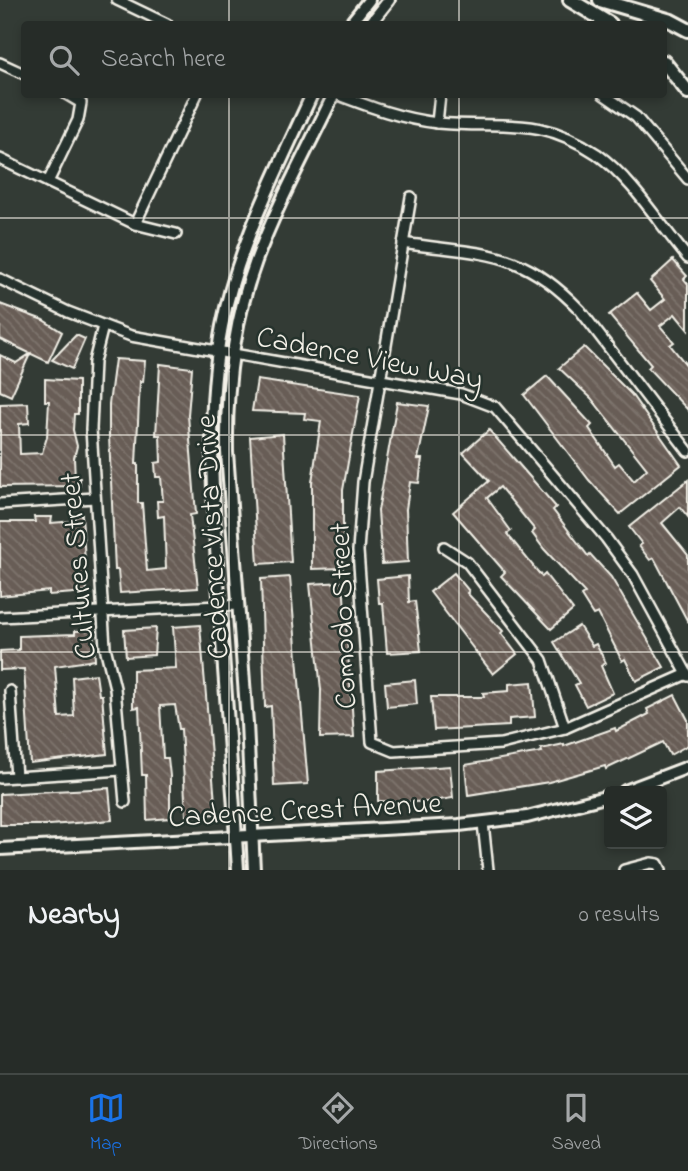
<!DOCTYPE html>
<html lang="en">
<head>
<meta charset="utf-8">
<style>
  body { margin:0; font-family:"Indie Flower",sans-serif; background:#323834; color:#f1f3f6 }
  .controls { position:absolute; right:21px; bottom:21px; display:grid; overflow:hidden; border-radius:7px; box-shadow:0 4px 10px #0003 }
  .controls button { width:63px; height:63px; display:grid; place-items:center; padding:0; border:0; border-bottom:2px solid #424845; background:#262c28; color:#f1f3f6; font:35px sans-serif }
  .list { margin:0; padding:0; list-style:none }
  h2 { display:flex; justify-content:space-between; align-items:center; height:91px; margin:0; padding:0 28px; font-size:30px }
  h2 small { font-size:23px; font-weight:400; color:#a4a7a8 }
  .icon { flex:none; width:38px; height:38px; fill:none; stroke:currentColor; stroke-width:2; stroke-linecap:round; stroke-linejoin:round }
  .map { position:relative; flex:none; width:688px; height:870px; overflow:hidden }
  .search { position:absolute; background:#262c28; box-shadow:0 4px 10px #0003; left:21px; right:21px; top:21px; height:77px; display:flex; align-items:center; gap:18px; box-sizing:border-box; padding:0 24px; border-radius:7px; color:#a4a7a8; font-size:26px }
  .sheet { height:203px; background:#262c28 }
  nav { display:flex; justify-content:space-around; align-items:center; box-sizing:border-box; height:98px; border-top:2px solid #424845; background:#262c28; font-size:19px; color:#a4a7a8 }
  nav a { display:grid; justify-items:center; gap:4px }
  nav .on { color:#1a73e8 }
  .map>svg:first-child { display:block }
  .building { fill:url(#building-back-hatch); stroke:#f4f1e8; stroke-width:2 }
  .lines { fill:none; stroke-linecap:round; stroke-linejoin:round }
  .minor-casing { stroke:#f4f1e8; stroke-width:14 }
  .tertiary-casing { stroke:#f4f1e8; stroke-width:16 }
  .secondary-casing { stroke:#f4f1e8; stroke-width:18 }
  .minor { stroke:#26332d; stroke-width:9 }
  .tertiary { stroke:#26332d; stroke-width:10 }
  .secondary { stroke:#26332d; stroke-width:12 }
  .grid { fill:none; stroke:#f4f1e8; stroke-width:2; stroke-opacity:0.55 }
  .labels { text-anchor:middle; stroke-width:5; stroke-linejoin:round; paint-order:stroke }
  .street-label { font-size:30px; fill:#f4f1e8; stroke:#26332d }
</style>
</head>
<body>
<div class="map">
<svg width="688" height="870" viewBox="0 0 688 870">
  <defs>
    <pattern id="building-back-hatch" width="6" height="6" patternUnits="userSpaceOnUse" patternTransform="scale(1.75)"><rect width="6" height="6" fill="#685d56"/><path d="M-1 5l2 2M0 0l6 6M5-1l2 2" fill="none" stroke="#7e756e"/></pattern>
  </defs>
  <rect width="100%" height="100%" fill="#333b35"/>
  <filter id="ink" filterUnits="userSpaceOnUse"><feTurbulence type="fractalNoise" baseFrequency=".0143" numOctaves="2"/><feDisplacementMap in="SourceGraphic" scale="14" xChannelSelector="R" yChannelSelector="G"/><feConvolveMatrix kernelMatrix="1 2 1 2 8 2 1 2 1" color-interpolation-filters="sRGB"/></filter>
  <g filter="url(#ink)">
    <!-- building -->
    <g class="building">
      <polygon points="673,260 687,276 684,279 688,284 688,330 675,314 660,326 674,342 670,345 688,367 688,410 648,368 651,365 609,315 637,293 651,310 665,299 650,281"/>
      <polygon points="0,304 43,320 62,332 48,362 0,339"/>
      <polygon points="76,335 85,339 72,369 52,360"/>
      <polygon points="584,347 631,394 681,465 620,514 589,480 524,395 547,376 592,425 589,428 615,466 619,463 634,481 647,469 591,398 559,368"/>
      <polygon points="30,354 11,396 0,391 0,355 16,363"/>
      <polygon points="115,359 145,361 143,382 140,381 136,464 138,464 138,503 142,503 147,571 166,569 164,516 158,517 157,501 163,501 161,477 156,477 155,463 161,462 160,435 156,435 160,364 192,368 188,415 196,514 190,515 198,588 120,593 118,570 115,570 109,436 109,404"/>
      <polygon points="45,379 78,381 78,414 74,414 73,430 77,446 74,458 75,478 80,478 80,486 0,487 0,404 28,403 29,423 19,424 20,454 42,453 47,437 49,401 45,401"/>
      <polygon points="257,380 360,395 343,490 343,568 312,569 312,482 321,421 304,419 305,413 252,411"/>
      <polygon points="397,402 429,406 418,459 422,459 419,483 410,482 406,509 408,562 382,564 378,511"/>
      <polygon points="489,430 556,507 553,510 588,556 590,554 611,577 664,667 636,681 625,659 622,661 598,613 593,615 581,596 585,593 544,549 532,533 535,530 500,487 487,498 511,531 507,534 542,577 545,574 573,610 551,629 501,576 505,572 453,512 489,481 463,453"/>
      <polygon points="283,434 291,562 258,564 250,437"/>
      <polygon points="688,480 688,517 680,507 662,523 688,555 688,622 654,558 650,560 639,546 642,544 629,527"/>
      <polygon points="82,515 87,592 49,595 49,591 0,596 0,522 35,522 34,517 52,517 51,523 75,521 75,516"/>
      <polygon points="454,573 469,591 467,593 503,631 501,633 517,654 493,674 430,592"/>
      <polygon points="408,576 409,602 415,601 421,651 387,653 383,603 379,603 377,579"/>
      <polygon points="290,577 308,784 274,786 271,706 265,707 261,579"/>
      <polygon points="343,582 354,737 320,738 321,690 310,584"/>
      <polygon points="200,625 216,814 186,816 181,729 179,729 175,705 160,706 163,758 168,758 170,776 170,818 147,820 146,775 142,775 139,707 133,708 133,670 176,668 173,627"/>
      <polygon points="579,626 592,646 596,644 606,663 601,666 613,693 586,706 575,685 579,683 554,642"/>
      <polygon points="156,628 154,655 126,657 124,630"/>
      <polygon points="93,630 95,660 55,666 59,717 74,716 72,677 96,674 99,695 102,695 107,754 30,763 24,669 0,670 0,651 19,650 19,636 75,634 75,631"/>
      <polygon points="415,680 417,704 387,707 385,683"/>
      <polygon points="532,682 535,717 509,719 509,726 434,730 431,697 484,697 483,693 509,691 509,684"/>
      <polygon points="675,695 688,720 688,745 670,755 663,742 606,769 605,766 549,782 468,795 465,765 542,752 541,749 564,744 564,746 615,728 616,731 649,714 647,709"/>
      <polygon points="450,766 453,798 426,802 378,801 378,771"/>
      <polygon points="109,788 112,820 50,825 0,825 0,794"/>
    </g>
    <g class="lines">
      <defs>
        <g id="minor">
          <polyline points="117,0 167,24"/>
          <polyline points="0,63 24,74"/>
          <path d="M336,94C370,107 402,119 438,123C502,129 538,114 597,154C633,180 660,225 688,258"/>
          <polyline points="603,94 636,117 688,179"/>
          <polyline points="437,123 440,94"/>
          <polyline points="0,159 135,224 176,234"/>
          <polyline points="48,182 78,120 81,103 66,94"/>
          <polyline points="411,197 363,482 358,551 372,742 394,751 501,744 565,728 687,674"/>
          <polyline points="135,224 197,94"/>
          <path d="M403,243C482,255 520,247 580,310L688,451"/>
          <polyline points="0,279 68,312 131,336 461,394 495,407 606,538 633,575 688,676"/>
          <polyline points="103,326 94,362 91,429 105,647 115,688 125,802"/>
          <polyline points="0,504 95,498"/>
          <polyline points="444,547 467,562 542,660 565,728"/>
          <polyline points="0,617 238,605"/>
          <polyline points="10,691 16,777"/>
          <polyline points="0,778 122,770"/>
          <polyline points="483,823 488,870"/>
          <polyline points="624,870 651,863 658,864 661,870"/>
        </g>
        <g id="tertiary">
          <polyline points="350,24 369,0"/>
          <polyline points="370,24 389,0"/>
          <polyline points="625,791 688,767"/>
          <polyline points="0,849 459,825 527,817 609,796"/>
          <path d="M238,870C232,768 223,666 217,564C212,484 207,405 222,326C238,244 278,170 312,94"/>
          <path d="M254,870L247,723L227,452C226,388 234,321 256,261C277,204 308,149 334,94"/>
        </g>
        <g id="secondary">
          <polyline points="570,0 610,24"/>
          <polyline points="600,0 671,21 688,30"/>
          <polyline points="664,62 688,92"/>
        </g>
      </defs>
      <!-- minor casing -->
      <use href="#minor" class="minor-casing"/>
      <!-- tertiary casing -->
      <use href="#tertiary" class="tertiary-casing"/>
      <!-- secondary casing -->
      <use href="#secondary" class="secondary-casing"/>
      <!-- minor -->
      <use href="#minor" class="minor"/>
      <!-- tertiary -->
      <use href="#tertiary" class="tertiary"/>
      <!-- secondary -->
      <use href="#secondary" class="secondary"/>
    </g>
  </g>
  <!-- grid -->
  <path class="grid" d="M229,0V24M459,0V24M229,94V870M459,94V870M0,218H688M0,435H688M0,652H688"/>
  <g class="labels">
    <!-- street labels -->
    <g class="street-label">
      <text transform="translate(370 357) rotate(11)" y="10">Cadence View Way</text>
      <text transform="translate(211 537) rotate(-93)" y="10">Cadence Vista Drive</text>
      <text transform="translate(77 566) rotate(-95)" y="10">Cultures Street</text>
      <text transform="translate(342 616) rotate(-92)" y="10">Comodo Street</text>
      <text transform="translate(305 809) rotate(-3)" y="10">Cadence Crest Avenue</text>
    </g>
  </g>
</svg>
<div class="controls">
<button><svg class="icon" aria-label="layers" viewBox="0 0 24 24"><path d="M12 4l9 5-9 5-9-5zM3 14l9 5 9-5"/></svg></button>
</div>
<div class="search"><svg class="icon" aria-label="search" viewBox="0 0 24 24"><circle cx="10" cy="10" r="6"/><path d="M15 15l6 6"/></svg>Search here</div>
</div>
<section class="sheet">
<h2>Nearby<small>0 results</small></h2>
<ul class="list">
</ul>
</section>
<nav>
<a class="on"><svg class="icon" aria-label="map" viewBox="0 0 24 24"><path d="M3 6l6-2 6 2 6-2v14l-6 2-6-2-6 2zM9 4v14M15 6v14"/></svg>Map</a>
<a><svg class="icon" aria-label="directions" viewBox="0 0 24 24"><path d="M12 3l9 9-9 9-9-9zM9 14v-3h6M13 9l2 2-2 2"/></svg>Directions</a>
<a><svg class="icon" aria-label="saved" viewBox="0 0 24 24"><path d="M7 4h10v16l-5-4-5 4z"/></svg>Saved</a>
</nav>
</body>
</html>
